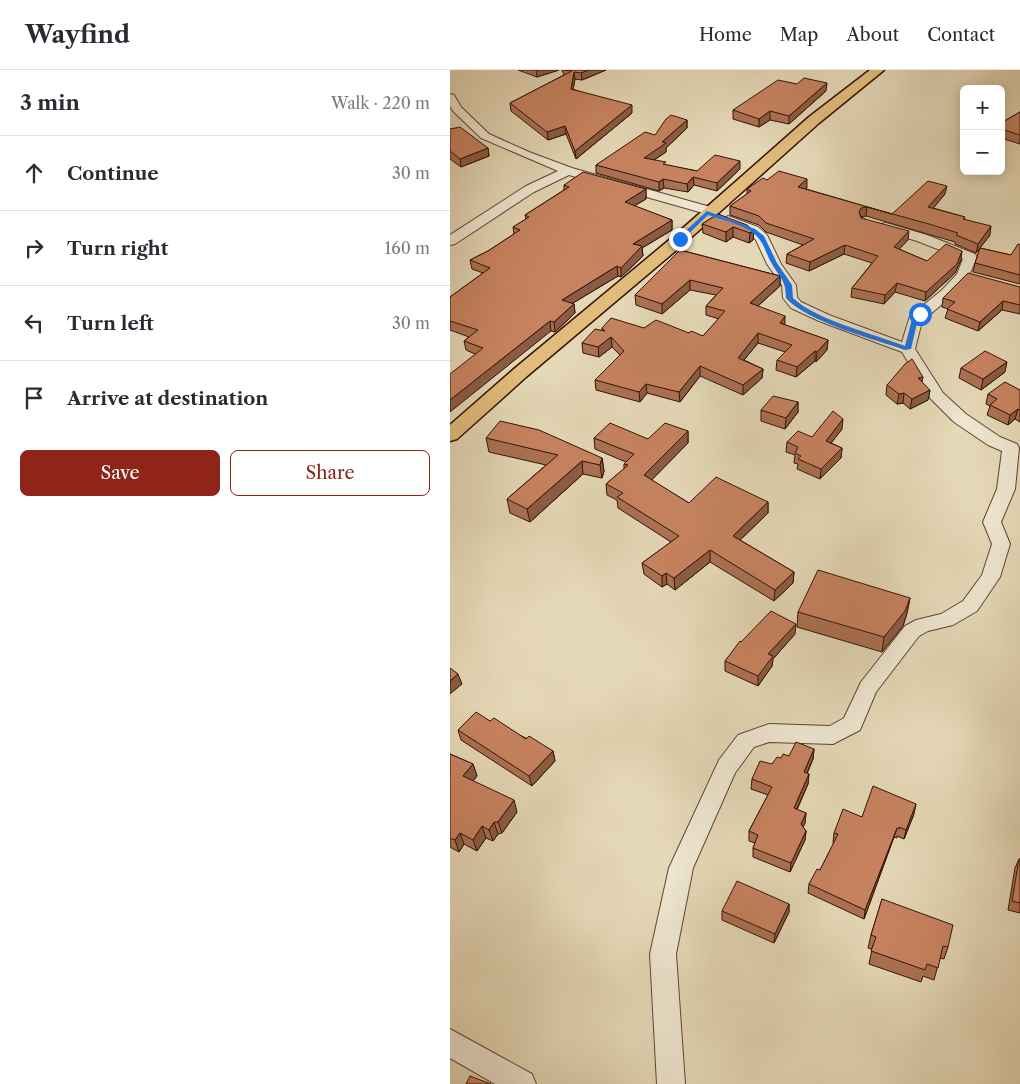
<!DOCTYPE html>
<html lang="en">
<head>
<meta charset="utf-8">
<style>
  body { margin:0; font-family:"Libre Caslon Text",serif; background:#f7f7f7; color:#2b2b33 }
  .controls { position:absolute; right:15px; top:15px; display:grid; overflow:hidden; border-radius:8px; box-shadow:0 2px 12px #0003 }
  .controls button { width:45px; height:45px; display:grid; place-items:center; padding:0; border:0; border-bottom:1px solid #e1e1e2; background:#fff; color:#2b2b33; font:25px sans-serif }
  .stop { position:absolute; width:15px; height:15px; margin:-11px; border:4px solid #1a73e8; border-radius:50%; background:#fff }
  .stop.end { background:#1a73e8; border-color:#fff; box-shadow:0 1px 5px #0008 }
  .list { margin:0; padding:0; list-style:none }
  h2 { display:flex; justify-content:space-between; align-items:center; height:65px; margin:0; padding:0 20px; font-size:21px }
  h2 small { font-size:16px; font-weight:400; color:#7c7c81 }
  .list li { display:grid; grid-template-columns:32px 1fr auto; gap:15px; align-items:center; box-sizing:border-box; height:75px; padding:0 20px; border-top:1px solid #e1e1e2 }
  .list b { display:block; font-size:19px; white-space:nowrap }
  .list em { font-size:16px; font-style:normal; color:#7c7c81 }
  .actions { display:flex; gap:10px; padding:15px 20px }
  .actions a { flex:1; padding:11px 0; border:1px solid #8f2418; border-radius:8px; text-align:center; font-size:18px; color:#8f2418 }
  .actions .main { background:#8f2418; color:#fff }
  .icon { flex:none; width:28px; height:28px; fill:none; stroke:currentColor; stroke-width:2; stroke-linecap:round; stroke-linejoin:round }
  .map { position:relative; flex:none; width:570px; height:1014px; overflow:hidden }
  header { display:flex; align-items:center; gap:30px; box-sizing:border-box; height:70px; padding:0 25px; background:#fff; border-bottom:1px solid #e1e1e2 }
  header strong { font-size:24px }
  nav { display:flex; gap:28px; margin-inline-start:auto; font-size:18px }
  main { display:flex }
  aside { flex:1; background:#fff }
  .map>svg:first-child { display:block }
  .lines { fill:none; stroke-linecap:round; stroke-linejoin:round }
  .minor-casing { stroke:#5f4432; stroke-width:2 }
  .major-casing { stroke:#321205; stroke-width:3 }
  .minor { fill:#eee6d0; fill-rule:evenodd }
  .major { fill:#e2bc7c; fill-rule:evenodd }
  .wall { fill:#ab7153; stroke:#321205 }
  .shaded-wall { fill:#8b5c43; stroke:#321205 }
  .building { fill:#c78360; stroke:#321205 }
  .route { fill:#1a73e8 }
</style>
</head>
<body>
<header>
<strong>Wayfind</strong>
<nav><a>Home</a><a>Map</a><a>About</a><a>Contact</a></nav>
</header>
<main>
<aside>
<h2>3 min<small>Walk · 220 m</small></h2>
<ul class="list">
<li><svg class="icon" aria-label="ahead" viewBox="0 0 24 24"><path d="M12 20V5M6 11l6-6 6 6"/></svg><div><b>Continue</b></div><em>30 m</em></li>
<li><svg class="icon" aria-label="right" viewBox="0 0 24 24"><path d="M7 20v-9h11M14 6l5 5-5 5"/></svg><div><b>Turn right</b></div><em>160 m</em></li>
<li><svg class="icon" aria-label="left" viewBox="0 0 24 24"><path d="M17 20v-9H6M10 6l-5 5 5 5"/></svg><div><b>Turn left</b></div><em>30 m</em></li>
<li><svg class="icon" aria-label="arrive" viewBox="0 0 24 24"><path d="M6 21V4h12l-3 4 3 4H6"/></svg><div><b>Arrive at destination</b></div></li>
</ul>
<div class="actions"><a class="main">Save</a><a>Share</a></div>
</aside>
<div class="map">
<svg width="570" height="1014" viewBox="0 0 570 1014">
  <rect width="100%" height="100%" fill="#e5d8b7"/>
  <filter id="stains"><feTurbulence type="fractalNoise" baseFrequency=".004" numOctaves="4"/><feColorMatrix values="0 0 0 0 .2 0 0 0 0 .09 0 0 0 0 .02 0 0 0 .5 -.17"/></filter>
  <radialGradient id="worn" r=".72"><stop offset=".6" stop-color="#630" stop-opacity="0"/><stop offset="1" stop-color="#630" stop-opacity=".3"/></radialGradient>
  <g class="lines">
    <defs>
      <g id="minor">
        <polygon points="0,24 4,25 11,37 39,64 79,82 122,98 264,138 266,141 260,145 119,105 84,122 5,174 0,175 0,165 76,116 108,101 31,68 3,41 0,36"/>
        <polygon points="278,146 308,157 317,165 331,194 346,215 347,227 351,232 379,245 452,272 460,246 492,220 507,204 513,189 467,171 431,160 430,157 431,154 436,153 477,165 525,184 527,187 518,208 502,226 472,251 465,279 493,323 516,344 550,367 567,374 569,378 565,419 551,452 560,474 550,507 527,541 503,555 478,561 469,566 426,622 410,660 383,674 319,672 304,677 285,703 243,798 226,884 235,1014 207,1014 200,884 219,798 269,690 288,665 319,654 380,656 394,648 411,612 455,556 466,550 491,544 513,531 532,505 542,474 533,452 547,419 552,381 538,375 504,352 481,329 452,282 369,251 341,238 333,228 332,215 317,194 306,170 298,163 273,153 272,150"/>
        <polygon points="0,959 82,1004 86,1014 45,1014 0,988"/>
      </g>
      <polygon id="major" points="420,0 434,0 369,53 236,172 76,307 7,369 0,371 0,355 64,299 224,166 359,47"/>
    </defs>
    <!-- minor casing -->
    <use href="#minor" class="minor-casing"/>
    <!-- major casing -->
    <use href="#major" class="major-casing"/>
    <!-- minor -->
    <use href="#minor" class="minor"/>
    <!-- major -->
    <use href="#major" class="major"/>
  </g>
  <!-- wall -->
  <g class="wall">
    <polygon points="68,0 109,0 87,7"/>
    <polygon points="112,0 156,0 132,10 125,9 123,19 182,43 126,89 116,64 98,70 61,41 60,33 114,5"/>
    <polygon points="376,21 339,54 320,50 309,57 283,49 283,40"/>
    <polygon points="570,42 570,74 551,68 551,53"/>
    <polygon points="237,50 237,58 216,78 216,82 204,90 216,95 247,101 290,99 267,121 244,115 238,122 214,118 209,121 146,103 146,95"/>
    <polygon points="0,59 38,78 39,86 11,97 0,89"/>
    <polygon points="317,110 357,118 356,119 442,144 495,124 483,138 515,147 514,149 540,165 530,178 561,185 570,175 570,214 523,202 525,193 530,178 526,183 505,174 505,172 416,146 411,147 458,170 449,179 477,191 511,190 505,203 475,231 445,222 434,234 401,227 402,218 422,193 394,184 359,201 336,193 337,184 353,175 316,162 309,155 280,145 280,136 297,124 297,119"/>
    <polygon points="114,115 196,119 196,129 184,136 222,150 222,160 192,178 193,186 171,207 168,206 123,233 124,234 125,243 105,262 101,261 25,284 16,280 14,271 19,267 0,260 0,227 33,203 22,199 20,190 38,181 64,164 63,157 76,149 75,145 114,120"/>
    <polygon points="268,144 304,161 303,170 299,173 283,167 276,172 253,163 252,154"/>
    <polygon points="230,180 330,206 330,216 308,236 335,255 378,270 377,280 366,292 365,291 346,307 326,300 327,290 335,282 308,273 294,290 313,299 312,308 293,325 250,306 230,332 197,323 190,332 146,320 145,310 170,285 162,277 149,287 133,283 132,273 152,260 152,258 194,258 239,263 253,266 269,249 256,245 256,236 266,225 240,220 212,244 186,235 185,225"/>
    <polygon points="570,217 570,244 552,240 528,261 495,248 498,239 492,237 493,228"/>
    <polygon points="511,298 555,302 531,320 509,308"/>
    <polygon points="472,312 480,320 478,330 460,339 453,333 447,334 436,325 437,315"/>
    <polygon points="570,320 570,352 565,349 558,355 537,345 540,336 536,334 538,324"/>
    <polygon points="348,332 348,342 335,359 311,351 311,340"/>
    <polygon points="392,359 381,373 392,378 391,388 370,409 347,399 348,394 344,393 345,385 336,382 337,372 362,367"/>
    <polygon points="238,361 238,373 201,410 239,433 318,432 318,443 290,470 344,502 343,513 324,531 260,492 225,520 217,514 212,517 194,504 192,493 221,472 168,438 167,430 157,425 156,414 174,399 174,394 176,392 145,379 144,368 198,369"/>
    <polygon points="36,368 152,388 154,401 152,408 133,404 80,452 60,443 57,429 96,395 39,382"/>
    <polygon points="460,528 457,543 453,556 432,582 347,557 348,542"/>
    <polygon points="345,564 323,589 322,596 308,616 275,601 275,591 291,572"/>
    <polygon points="40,651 103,681 105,691 82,716 11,670 8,660"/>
    <polygon points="364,679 363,689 357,704 359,704 358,714 347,740 356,743 355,753 353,757 356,761 355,770 340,802 303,787 303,778 305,773 299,771 299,761 318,725 301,719 302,709 322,694 339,686"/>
    <polygon points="0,684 23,694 27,706 23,711 67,742 52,763 48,764 43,771 36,768 27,781 14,774 9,782 0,777"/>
    <polygon points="464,744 454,769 447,766 447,768 444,767 414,849 358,823 359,814 370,800 384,773 383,773 384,763 412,747"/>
    <polygon points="569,789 570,789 570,843 558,840 565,798"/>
    <polygon points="432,829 498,877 494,889 490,888 484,910 473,906 471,912 419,894 422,879 418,878 421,865"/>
    <polygon points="339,834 339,842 324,873 272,850 272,841"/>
  </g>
  <!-- shaded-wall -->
  <g class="shaded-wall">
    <polygon points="86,0 109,0 87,7"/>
    <polygon points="138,0 156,0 132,10 131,3"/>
    <polygon points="124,2 125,9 122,26 121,19"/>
    <polygon points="377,13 376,21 339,54 339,46"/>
    <polygon points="182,35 182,43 126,89 125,81"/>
    <polygon points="320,41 320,50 309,57 309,49"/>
    <polygon points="237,50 237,58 216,78 216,82 195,96 194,88"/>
    <polygon points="115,56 116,64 98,70 97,62"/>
    <polygon points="38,78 39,86 11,97 10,89"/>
    <polygon points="290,91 290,99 267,121 267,113"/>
    <polygon points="243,107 244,115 238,122 237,114"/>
    <polygon points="213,109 214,118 209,121 209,112"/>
    <polygon points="357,109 357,118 347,125 348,117"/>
    <polygon points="497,116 495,124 477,146 478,137"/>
    <polygon points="196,119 196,129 175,141 175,132"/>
    <polygon points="417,137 416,146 411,147 409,142 411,138"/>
    <polygon points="222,150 222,160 192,178 193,186 171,207 171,198 183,174"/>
    <polygon points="541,156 540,165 526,183 528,174"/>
    <polygon points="283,157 283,167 276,172 276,162"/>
    <polygon points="304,161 303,170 299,173 300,163"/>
    <polygon points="459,161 458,170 443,186 444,177"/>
    <polygon points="395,175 394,184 359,201 360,192"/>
    <polygon points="512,181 511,190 505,203 475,231 476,222"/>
    <polygon points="167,196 168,206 113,239 112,230"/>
    <polygon points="330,206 330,216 300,243 300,233"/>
    <polygon points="240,210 240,220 212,244 212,234"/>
    <polygon points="447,213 445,222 434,234 435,225"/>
    <polygon points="553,231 552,240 528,261 530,252"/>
    <polygon points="124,234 125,243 105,262 104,252"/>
    <polygon points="335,246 335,255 330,253"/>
    <polygon points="100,251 101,261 0,342 0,330"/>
    <polygon points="308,263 308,273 288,297 288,288"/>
    <polygon points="161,267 162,277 149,287 148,277"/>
    <polygon points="378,270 377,280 366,292 367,282"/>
    <polygon points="365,281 365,291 346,307 347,297"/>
    <polygon points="557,292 555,302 531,320 533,309"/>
    <polygon points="250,296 250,306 230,332 229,322"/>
    <polygon points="313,299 312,308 293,325 293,315"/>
    <polygon points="473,307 471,317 468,308"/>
    <polygon points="196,314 197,323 190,332 189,322"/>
    <polygon points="480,320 478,330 460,339 462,329"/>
    <polygon points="454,323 453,333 447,334 449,324"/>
    <polygon points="348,332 348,342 335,359 336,348"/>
    <polygon points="568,339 565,349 558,355 560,345"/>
    <polygon points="393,349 392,359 375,381 376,371"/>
    <polygon points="238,361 238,373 195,417 194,405"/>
    <polygon points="392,378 391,388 370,409 371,399"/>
    <polygon points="152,388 154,401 152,408 150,395"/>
    <polygon points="132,391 133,404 80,452 77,439"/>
    <polygon points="318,432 318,443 283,477 283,466"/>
    <polygon points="260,480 260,492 225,520 224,508"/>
    <polygon points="344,502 343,513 324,531 325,520"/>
    <polygon points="216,503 217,514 212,517 212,506"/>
    <polygon points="460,528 457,543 453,556 432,582 434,567"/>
    <polygon points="346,554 345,564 323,589 322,596 308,616 308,606 318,584"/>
    <polygon points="8,604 12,614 0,624 0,611"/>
    <polygon points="364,679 363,689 353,712 354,702"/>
    <polygon points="103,681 105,691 82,716 79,706"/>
    <polygon points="23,694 27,706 17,718 13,706"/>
    <polygon points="359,704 358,714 343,748 344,738"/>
    <polygon points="64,730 67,742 52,763 48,752"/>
    <polygon points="466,734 464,744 454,769 456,760"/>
    <polygon points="356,743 355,753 350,763 351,754"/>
    <polygon points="44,752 48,764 43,771 39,760"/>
    <polygon points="32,756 36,768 27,781 23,770"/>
    <polygon points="447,758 444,767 414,849 415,840"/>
    <polygon points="356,761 355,770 340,802 341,793"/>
    <polygon points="10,763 14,774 9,782 5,770"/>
    <polygon points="339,834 339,842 324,873 325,864"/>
  </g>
  <!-- building -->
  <g class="building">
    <polygon points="115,0 138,0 131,3 124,2 121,19 182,35 125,81 115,56 97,62 60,33 122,1"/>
    <polygon points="354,8 377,13 339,46 320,41 309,49 283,40 328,10 347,14"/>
    <polygon points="570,42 570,65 551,59 551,53"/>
    <polygon points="221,45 237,50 212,72 216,73 194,88 216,92 213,94 247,101 265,85 290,91 267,113 243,107 237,114 213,109 209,112 146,95 195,62 205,65 216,49"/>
    <polygon points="10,57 38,78 10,89 0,81 0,59"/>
    <polygon points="329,101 357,109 348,117 442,144 478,111 497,116 478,137 515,147 513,149 541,156 528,174 506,165 508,163 479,154 417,137 411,138 409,142 411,148 459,161 444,177 477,191 496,174 512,181 507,194 476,222 447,213 435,225 402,218 428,186 395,175 360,192 337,184 364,169 316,153 309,146 280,136 301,121 297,119 313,108 317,110"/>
    <polygon points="133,102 196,119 175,132 222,150 183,174 192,176 171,198 167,196 112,230 124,234 104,252 100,251 0,330 0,304 33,278 14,271 28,260 0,251 0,227 40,198 20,190 38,181 70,160 63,157 79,147 75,145 119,117 114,115"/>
    <polygon points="268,144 297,155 304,161 300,163 283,157 276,162 252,154"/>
    <polygon points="568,174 570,175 570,205 525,193 530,178 561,185"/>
    <polygon points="230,180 330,206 300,233 335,246 330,253 378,270 367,282 365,281 347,297 327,290 342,275 308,263 288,288 313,299 293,315 250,296 229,322 196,314 189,322 145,310 174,281 161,267 148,277 132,273 145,259 155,261 152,258 161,248 194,258 206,250 239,263 241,261 253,266 275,241 256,236 273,218 240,210 212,234 185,225"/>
    <polygon points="518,203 570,217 570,235 553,231 530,252 497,239 505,232 493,228"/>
    <polygon points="535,281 557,292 533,309 511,298"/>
    <polygon points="462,289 473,307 468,308 480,320 462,329 454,323 449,324 437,315 455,294"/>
    <polygon points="555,312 570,320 570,340 568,339 560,345 540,335 547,329 538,324"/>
    <polygon points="323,326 348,332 336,348 311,340"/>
    <polygon points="383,341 393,349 376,371 392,378 371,399 348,389 351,386 345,383 348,377 337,372 348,361 362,367"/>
    <polygon points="50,351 89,360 152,388 150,395 132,391 77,439 57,429 108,385 36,368"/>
    <polygon points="160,353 198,369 215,353 238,361 194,405 239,433 266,407 318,432 283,466 344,502 325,520 260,480 224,508 216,503 212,506 192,493 229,466 167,427 173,423 156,414 178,395 174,394 184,384 144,368"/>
    <polygon points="368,500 460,528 455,541 434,567 348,542"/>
    <polygon points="321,541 346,554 318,584 323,586 308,606 275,591 290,571 291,572"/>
    <polygon points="0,598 8,604 0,611"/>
    <polygon points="26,642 40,651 44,648 76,669 79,666 103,681 79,706 8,660"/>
    <polygon points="346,672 364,679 354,702 359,704 344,738 356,743 351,754 356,761 341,793 303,778 308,765 299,761 322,717 302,709 310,691 322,694 327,687 331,688 333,684 339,686"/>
    <polygon points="0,684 23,694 13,706 64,730 48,752 44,752 39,760 32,756 23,770 10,763 5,770 0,768"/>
    <polygon points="423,716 466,734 456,760 449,757 449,759 447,758 415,840 359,814 367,799 370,800 388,764 384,763 393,739 412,747"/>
    <polygon points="569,789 570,789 570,833 562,831"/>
    <polygon points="287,811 339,834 325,864 272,841"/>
    <polygon points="432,829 503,855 498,877 493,876 488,898 477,894 475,900 421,881 426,867 421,865"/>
    <polygon points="20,1006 41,1014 16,1014"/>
  </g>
  <!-- route -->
  <path class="route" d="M257,141L305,159L314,166L327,193L342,215L343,228C366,250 424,264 455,276L462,249L468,242H472L468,249L461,279L455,280C424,269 357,252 336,228C336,210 330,208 322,194C317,186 315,177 310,170C300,155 274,151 258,145L232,170H228V168Z"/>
  <rect width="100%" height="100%" filter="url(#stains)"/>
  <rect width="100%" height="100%" fill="url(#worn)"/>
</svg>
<div class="controls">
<button>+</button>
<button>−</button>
</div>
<div class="stop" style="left:470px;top:244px"></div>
<div class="stop end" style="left:230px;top:169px"></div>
</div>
</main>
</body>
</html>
